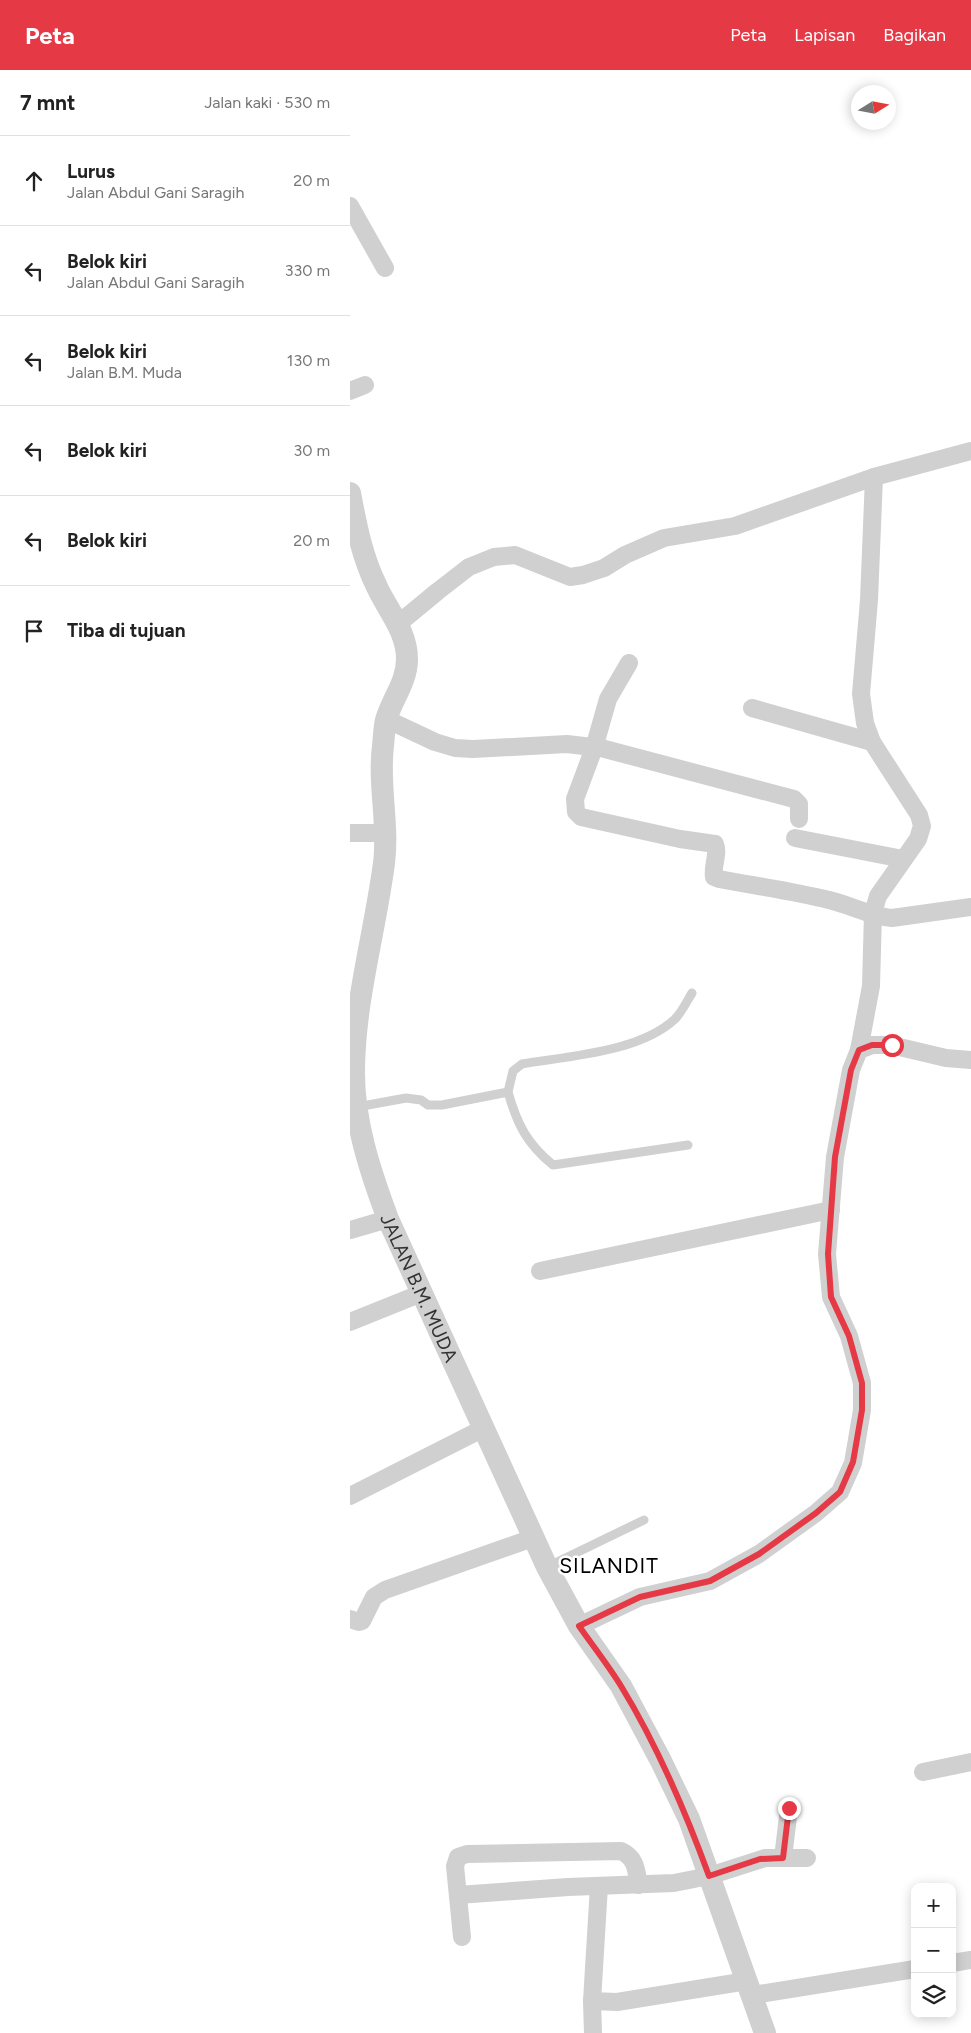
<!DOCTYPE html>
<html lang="id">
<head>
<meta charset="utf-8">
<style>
  body { margin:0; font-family:Figtree,sans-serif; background:#f6f6f6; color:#222 }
  .controls { position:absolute; right:15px; bottom:15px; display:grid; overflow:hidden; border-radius:10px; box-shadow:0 2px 12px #0003 }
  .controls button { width:45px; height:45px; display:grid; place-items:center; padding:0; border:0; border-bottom:1px solid #e0e0e0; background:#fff; color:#222; font:25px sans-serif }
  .compass { position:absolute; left:501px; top:15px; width:45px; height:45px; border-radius:50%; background:#fff; box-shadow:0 2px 12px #0003; rotate:79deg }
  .stop { position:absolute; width:15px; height:15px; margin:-11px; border:4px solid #e63946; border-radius:50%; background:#fff }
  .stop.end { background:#e63946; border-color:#fff; box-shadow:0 1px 5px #0008 }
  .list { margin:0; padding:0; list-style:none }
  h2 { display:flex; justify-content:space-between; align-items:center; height:65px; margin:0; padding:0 20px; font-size:21px }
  h2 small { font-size:16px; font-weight:400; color:#767676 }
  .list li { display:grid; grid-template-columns:32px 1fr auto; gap:15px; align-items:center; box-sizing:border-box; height:90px; padding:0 20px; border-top:1px solid #e0e0e0 }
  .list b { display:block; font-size:19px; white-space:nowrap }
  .list p { margin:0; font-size:16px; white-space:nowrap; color:#767676 }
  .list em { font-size:16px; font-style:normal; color:#767676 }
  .icon { flex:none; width:28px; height:28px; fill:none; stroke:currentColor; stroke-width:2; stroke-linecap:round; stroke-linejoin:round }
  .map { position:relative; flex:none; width:621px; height:1963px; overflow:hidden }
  header { display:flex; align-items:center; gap:30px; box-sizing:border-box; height:70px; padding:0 25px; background:#e63946; color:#fff }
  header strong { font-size:24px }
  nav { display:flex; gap:28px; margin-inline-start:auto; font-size:18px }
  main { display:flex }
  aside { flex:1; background:#fff }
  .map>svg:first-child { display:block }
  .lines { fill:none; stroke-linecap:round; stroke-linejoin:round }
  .service { stroke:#d0d0d0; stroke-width:9 }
  .minor { stroke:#d0d0d0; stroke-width:18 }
  .tertiary { stroke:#d0d0d0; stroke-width:22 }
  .route { stroke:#e63946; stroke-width:6 }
  .labels { text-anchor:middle; stroke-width:5; stroke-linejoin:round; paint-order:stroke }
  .street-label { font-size:19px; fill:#333; stroke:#fff }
  .quarter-label { font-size:21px; letter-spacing:1px; fill:#000; stroke:#fff }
</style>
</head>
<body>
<header>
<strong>Peta</strong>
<nav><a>Peta</a><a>Lapisan</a><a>Bagikan</a></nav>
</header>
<main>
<aside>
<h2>7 mnt<small>Jalan kaki · 530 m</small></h2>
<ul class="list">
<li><svg class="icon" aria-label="ahead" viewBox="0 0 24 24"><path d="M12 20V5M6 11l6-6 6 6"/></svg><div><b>Lurus</b><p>Jalan Abdul Gani Saragih</p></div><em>20 m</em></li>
<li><svg class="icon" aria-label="left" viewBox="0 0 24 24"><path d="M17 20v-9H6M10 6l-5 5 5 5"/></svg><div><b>Belok kiri</b><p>Jalan Abdul Gani Saragih</p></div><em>330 m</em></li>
<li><svg class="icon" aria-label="left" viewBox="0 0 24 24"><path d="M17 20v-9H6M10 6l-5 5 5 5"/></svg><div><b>Belok kiri</b><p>Jalan B.M. Muda</p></div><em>130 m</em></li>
<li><svg class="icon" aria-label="left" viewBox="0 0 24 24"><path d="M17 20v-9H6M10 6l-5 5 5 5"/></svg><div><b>Belok kiri</b></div><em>30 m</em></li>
<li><svg class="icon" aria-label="left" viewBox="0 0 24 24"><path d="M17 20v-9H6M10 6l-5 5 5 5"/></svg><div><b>Belok kiri</b></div><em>20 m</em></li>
<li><svg class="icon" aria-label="arrive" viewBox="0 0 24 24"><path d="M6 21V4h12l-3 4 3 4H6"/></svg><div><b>Tiba di tujuan</b></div></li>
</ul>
</aside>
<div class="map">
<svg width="621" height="1963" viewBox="0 0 621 1963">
  <rect width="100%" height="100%" fill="#fff"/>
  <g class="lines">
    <!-- service -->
    <g class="service">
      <path d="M158,1022C167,1054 177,1074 203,1095L338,1075"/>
      <path d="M7,1037L56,1028L71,1030L78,1035H92L158,1022L163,1001L172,994C219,986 290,982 325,949C332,942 337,931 342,923"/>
      <polyline points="197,1497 294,1450"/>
    </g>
    <!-- minor -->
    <g class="minor">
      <polyline points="0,136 35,198"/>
      <polyline points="0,321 15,315"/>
      <polyline points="48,554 88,521 119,497 144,487 165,485 220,507 233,505 254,498 275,485 314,468 385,456 524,407 621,381"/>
      <path d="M279,593L258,629L244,678L225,729L226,742L231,747L330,769L365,774C369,784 362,796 364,807L369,809C406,816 443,821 479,830C500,835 521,846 542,848L621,837"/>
      <polyline points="402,638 522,672"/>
      <polyline points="36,649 85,672 105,678 123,679 217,674 251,678 444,729 449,734 449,749"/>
      <polyline points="0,763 35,763"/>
      <polyline points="445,768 553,789"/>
      <polyline points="509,980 521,916 523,843 528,826 568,769 572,756 569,745 522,672 515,653 511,624 519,530 524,407"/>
      <polyline points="0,1160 38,1149"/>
      <polyline points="190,1201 481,1140"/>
      <polyline points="0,1252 72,1223"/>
      <polyline points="0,1426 134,1358"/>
      <polyline points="0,1549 9,1552 12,1551 24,1527 35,1520 183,1468"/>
      <polyline points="229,1556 290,1527 360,1511 409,1484 466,1443 490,1422 503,1393 512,1340 512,1313 499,1266 481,1227 477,1184 485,1087 501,1000 509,980 522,975 541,975 596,988 621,990"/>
      <polyline points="573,1702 621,1692"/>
      <polyline points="433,1788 439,1738"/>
      <polyline points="249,1816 242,1931 267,1932 397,1911"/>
      <polyline points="108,1825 218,1817 324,1813 359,1806 415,1788 457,1788"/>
      <path d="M112,1867L105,1796L108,1787L117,1784L271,1781C286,1788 286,1799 289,1815"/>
      <polyline points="602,1893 621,1890"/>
      <polyline points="403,1925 565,1899"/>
      <polyline points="242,1931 243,1963"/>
    </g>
    <!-- tertiary -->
    <path class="tertiary" id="s1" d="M0,423C6,455 12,487 27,517C38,541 57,561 57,589C57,612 42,629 36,650C34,658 34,667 33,676C28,715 39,754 34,793C25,862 5,929 4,998C3,1050 20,1101 38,1149L197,1497L229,1556L271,1616L311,1691L339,1749L415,1963"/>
  </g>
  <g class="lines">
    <!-- route -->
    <path class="route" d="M439,1738L433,1788L410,1789L359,1806C335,1740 307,1675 271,1616C258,1595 243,1576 229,1556L290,1527L360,1511L409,1484L466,1443L490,1422L503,1392L512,1340V1313L499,1266L481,1227L478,1184L485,1087L501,1000L509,980L522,975H542"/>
  </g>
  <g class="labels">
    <!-- street labels -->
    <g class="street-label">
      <text dy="7" stroke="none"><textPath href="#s1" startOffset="824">JALAN B.M. MUDA</textPath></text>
    </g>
    <!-- quarter labels -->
    <g class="quarter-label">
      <text x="259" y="1503">SILANDIT</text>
    </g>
  </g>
</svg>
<div class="controls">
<button>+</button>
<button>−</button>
<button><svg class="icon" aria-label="layers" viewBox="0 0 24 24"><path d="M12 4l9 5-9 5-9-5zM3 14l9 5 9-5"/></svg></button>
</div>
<svg class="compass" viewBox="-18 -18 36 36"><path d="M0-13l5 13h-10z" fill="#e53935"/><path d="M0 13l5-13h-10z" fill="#767676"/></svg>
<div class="stop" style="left:542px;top:975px"></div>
<div class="stop end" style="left:439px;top:1738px"></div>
</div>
</main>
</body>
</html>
